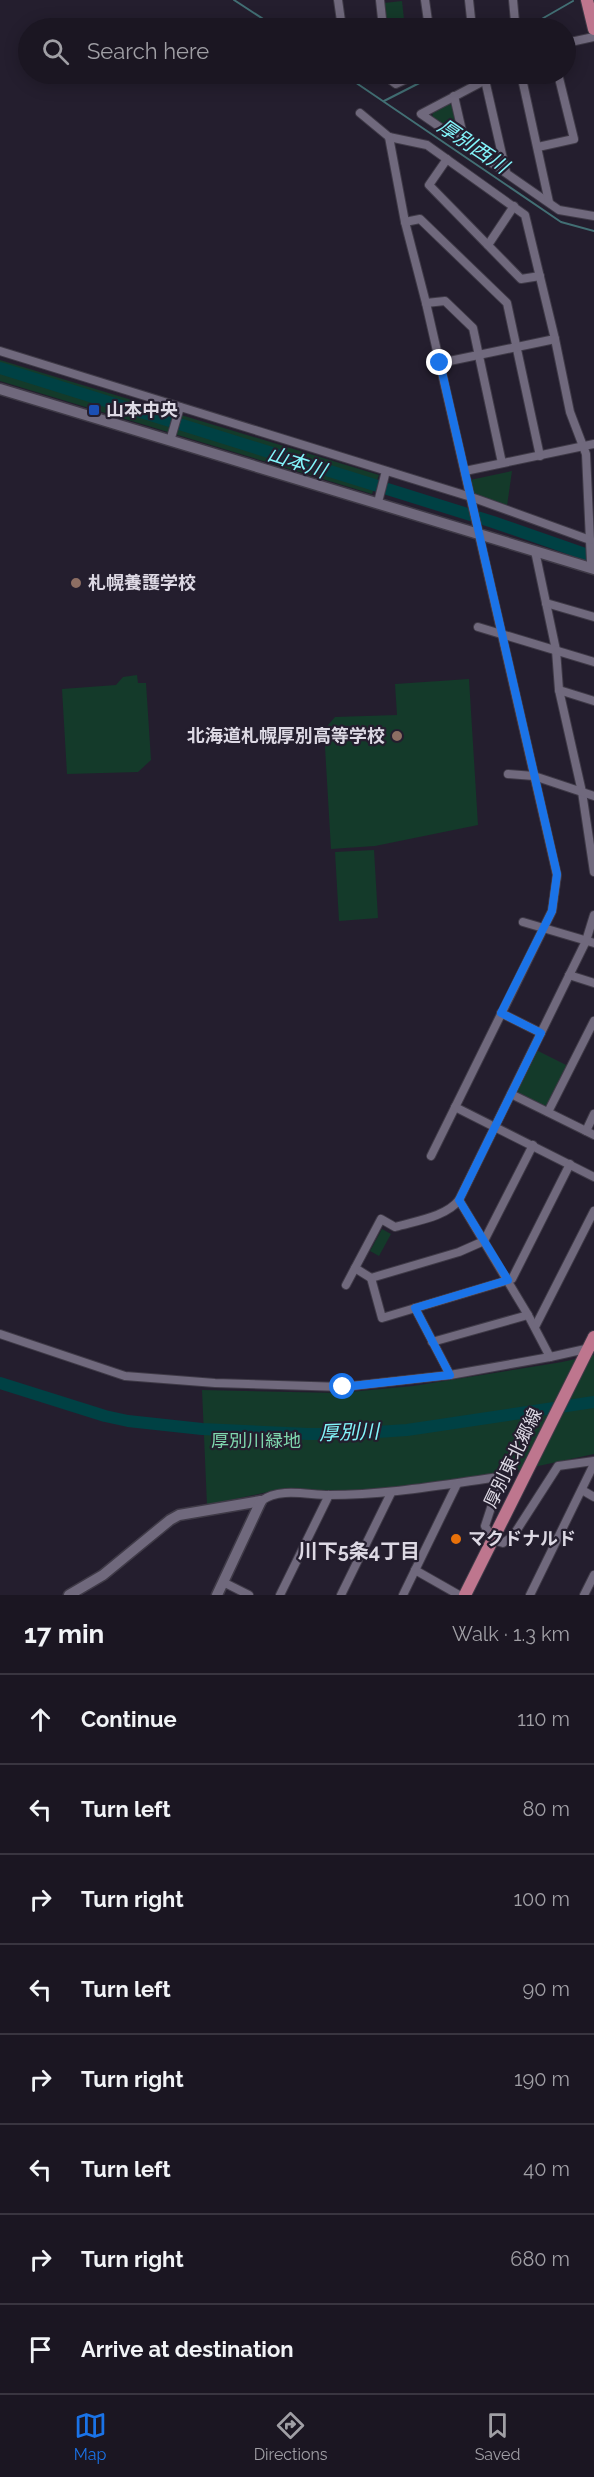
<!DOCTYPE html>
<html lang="en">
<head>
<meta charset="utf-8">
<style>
  body { margin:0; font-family:Raleway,"Noto Sans JP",sans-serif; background:#241f2a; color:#f1f3f6 }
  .stop { position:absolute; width:18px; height:18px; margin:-14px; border:4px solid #1a73e8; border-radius:50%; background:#fff }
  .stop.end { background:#1a73e8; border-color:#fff; box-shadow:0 2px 6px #0008 }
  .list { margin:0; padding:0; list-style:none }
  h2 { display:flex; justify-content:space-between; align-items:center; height:78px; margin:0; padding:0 24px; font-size:26px }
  h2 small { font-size:20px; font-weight:400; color:#a09fa5 }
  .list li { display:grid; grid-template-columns:39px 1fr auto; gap:18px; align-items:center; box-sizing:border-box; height:90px; padding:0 24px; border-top:2px solid #393540 }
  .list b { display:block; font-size:22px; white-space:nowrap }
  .list em { font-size:20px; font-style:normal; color:#a09fa5 }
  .icon { flex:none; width:33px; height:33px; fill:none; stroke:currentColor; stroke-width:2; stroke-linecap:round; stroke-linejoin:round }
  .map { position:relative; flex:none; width:594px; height:1595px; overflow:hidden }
  .search { position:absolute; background:#1b1622; box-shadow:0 3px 15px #0003; left:18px; right:18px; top:18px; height:66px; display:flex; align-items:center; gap:15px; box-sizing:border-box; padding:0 21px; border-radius:33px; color:#a09fa5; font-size:22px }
  .sheet { height:798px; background:#1b1622 }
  nav { display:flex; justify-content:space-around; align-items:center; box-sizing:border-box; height:84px; border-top:2px solid #393540; background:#1b1622; font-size:16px; color:#a09fa5 }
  nav a { display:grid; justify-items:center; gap:3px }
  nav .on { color:#1a73e8 }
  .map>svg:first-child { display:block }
  .green { fill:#143a2a }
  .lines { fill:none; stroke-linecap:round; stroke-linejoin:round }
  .stream { stroke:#426f74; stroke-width:2 }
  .river { stroke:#004144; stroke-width:12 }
  .street-casing { stroke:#3f3a47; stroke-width:10 }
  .secondary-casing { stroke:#3f3a47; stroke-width:13 }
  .primary-casing { stroke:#3f3a47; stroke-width:14 }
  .street { stroke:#70697d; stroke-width:8 }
  .secondary { stroke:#70697d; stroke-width:10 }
  .primary { stroke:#be768e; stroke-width:12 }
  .route { stroke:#1a73e8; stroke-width:8 }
  .transit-dot { fill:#1a4fb4; stroke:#241e2e; stroke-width:2 }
  .education-dot { fill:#8d6e63; stroke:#241e2e; stroke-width:2 }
  .food-dot { fill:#e8710a; stroke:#241e2e; stroke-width:2 }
  .labels { text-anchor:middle; stroke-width:4.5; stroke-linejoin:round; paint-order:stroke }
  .poi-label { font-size:18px; font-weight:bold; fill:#ddd9e4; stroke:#241e2e; text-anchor:start }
  .park-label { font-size:18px; fill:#7fd7ae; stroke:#241e2e }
  .street-label { font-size:18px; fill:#ddd9e4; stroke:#241e2e }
  .water-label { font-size:20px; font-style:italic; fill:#83f5fb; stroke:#241e2e }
  .neighbourhood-label { font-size:20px; font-weight:bold; fill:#ddd9e4; stroke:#241e2e }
</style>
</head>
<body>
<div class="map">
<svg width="594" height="1595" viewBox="0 0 594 1595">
  <rect width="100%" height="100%" fill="#241e2e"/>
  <!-- green -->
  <g class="green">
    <polygon points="402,1 405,28 387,28 384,3"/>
    <polygon points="449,104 452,105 457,128 453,131 432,117 433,113"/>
    <polygon points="0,360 379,475 372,494 0,381"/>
    <polygon points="512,471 507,506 474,496 470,480"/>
    <polygon points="137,675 138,683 146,683 151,760 138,772 67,774 62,689 116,685 123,677"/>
    <polygon points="469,679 478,825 375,846 331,849 324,730 335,717 397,715 395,684"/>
    <polygon points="374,850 378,918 339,921 335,852"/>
    <polygon points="536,1050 568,1066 546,1109 515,1093"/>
    <polygon points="382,1229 391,1234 379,1256 370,1251"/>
    <polygon points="594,1355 594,1454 487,1477 337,1493 277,1490 207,1505 202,1390 339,1393 413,1386 562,1362"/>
  </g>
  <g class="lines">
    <!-- stream -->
    <g class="stream">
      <polyline points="234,0 277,28"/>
      <polyline points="526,28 573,1"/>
      <polyline points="343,74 561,222 594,231"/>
      <polyline points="384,101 437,74"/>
    </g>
    <!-- river -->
    <g class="river">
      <polyline points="0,368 493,522 594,557"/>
      <polyline points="0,1383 105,1416 128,1421 202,1429 308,1434 347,1434 407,1430 594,1402"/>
    </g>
    <defs>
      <g id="street">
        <polyline points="338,0 342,28 382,25"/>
        <polyline points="380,0 383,28"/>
        <polyline points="425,0 429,28"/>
        <polyline points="469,0 472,28"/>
        <polyline points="504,28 515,22 513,0"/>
        <polyline points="566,43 594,37"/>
        <polyline points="388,74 388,78 396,84 417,74"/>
        <polyline points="497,74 421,114 559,210 594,216"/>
        <polyline points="521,74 549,202"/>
        <polyline points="485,80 506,172"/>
        <polyline points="454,96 465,144"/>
        <polyline points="360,113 389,137 427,145 525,215 555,339 570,412 586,454 591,562 594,569"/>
        <polyline points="389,137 405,222 426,303 557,875 552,911 431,1156"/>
        <polyline points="538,147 574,139 558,74"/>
        <polyline points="447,159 429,185 521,279 540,276"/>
        <polyline points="405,222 420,219 507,303 540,456"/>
        <polyline points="488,245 514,206"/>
        <polyline points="426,303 445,301 473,328 502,463"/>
        <polyline points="0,351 471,497 590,540"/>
        <polyline points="440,363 555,339"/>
        <polyline points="170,441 180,407"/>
        <polyline points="465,471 594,444"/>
        <polyline points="378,502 386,471"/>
        <polyline points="535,551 556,650 559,690 582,792 594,872"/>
        <polyline points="546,603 594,617"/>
        <polyline points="478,627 594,662"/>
        <polyline points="559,690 594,701"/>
        <polyline points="508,774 534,776 594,796"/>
        <polyline points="523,922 594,943"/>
        <polyline points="569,975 594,983"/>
        <polyline points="501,1013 541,1033"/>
        <polyline points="511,1094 594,1135"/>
        <polyline points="455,1107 594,1177"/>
        <polyline points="548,1112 594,1021"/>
        <polyline points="586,1131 594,1114"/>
        <polyline points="533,1145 484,1241 459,1252 371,1278 382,1318 512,1279 570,1164"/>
        <polyline points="459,1200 528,1315 550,1357"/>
        <polyline points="355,1268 371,1278"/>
        <path d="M346,1285L381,1219L395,1227C415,1221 446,1217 459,1200L586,941L594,915"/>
        <polyline points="415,1308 450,1375"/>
        <polyline points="535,1327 594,1211"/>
        <polyline points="0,1334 125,1376 215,1383 343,1387 450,1375 550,1357 590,1348"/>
        <polyline points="432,1342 528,1315"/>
        <polyline points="582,1490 594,1497"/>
        <path d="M261,1501C280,1487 308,1495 329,1495C386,1495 442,1485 499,1477L500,1480L485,1526L493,1540L503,1543L513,1536L558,1466L594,1461"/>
        <polyline points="415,1570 459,1595"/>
        <polyline points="223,1582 249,1595"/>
        <polyline points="280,1595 329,1495"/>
        <polyline points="341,1595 391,1493"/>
        <polyline points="403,1595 457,1484"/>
        <polyline points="530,1595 594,1464"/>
        <polyline points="584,1595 594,1575"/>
      </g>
      <g id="secondary">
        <polyline points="0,389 594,569"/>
        <polyline points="69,1595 103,1575 170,1520 179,1515 261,1501"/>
        <polyline points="217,1595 261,1501"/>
      </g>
      <g id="primary">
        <polyline points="587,0 594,29"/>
        <polyline points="465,1595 594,1337"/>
      </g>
    </defs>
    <!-- street casing -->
    <use href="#street" class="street-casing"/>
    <!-- secondary casing -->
    <use href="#secondary" class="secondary-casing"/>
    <!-- primary casing -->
    <use href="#primary" class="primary-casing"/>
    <!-- street -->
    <use href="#street" class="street"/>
    <!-- secondary -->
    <use href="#secondary" class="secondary"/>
    <!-- primary -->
    <use href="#primary" class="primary"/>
  </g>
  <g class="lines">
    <!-- route -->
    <polyline class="route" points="343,1387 450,1375 415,1308 508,1280 459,1200 541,1033 501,1013 552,911 557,874 440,363"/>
  </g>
  <!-- markers -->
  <rect class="transit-dot" x="88" y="404" width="12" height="12" rx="3"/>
  <g class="education-dot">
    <circle cx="76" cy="583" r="6"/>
    <circle cx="397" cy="736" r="6"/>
  </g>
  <circle class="food-dot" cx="456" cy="1539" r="6"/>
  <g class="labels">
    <!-- poi labels -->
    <g class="poi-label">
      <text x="106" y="416">山本中央</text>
      <text x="88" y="589">札幌養護学校</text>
      <text x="385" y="742" text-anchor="end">北海道札幌厚別高等学校</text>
      <text x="468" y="1545">マクドナルド</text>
    </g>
    <!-- park labels -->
    <g class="park-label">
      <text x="256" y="1447">厚別川緑地</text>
    </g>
    <!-- street labels -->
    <g class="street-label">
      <text transform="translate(513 1458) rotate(-64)" y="6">厚別東北郷線</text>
    </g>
    <!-- water labels -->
    <g class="water-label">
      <text transform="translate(473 146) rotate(34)" y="7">厚別西川</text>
      <text transform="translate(297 462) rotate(18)" y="7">山本川</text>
      <text transform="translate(349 1432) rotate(-2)" y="7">厚別川</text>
    </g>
    <!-- neighbourhood labels -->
    <g class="neighbourhood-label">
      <text x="359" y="1558">川下5条4丁目</text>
    </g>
  </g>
</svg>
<div class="stop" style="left:343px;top:1387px"></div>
<div class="stop end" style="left:440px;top:363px"></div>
<div class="search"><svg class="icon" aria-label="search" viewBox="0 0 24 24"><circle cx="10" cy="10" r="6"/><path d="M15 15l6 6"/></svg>Search here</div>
</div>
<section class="sheet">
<h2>17 min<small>Walk · 1.3 km</small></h2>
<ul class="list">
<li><svg class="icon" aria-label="ahead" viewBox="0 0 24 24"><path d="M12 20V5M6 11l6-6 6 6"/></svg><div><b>Continue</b></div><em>110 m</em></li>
<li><svg class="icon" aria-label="left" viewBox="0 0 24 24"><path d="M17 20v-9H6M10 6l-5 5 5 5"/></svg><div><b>Turn left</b></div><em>80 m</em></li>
<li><svg class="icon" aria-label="right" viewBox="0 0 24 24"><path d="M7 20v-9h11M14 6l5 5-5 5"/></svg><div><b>Turn right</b></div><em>100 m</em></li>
<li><svg class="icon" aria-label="left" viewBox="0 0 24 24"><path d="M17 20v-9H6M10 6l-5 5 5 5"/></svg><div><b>Turn left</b></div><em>90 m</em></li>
<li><svg class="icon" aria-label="right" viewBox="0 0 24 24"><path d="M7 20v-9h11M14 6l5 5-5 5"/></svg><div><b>Turn right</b></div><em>190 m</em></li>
<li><svg class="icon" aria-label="left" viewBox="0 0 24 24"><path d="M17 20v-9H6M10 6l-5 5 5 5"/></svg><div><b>Turn left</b></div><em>40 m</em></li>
<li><svg class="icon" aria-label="right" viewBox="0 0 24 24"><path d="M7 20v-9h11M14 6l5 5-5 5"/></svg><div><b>Turn right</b></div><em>680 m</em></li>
<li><svg class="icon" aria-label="arrive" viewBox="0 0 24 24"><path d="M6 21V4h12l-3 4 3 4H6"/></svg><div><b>Arrive at destination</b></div></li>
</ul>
</section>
<nav>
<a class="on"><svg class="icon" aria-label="map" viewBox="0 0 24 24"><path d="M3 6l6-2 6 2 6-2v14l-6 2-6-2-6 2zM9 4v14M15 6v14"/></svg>Map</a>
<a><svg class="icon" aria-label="directions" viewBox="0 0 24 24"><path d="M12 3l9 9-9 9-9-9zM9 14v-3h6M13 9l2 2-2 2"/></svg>Directions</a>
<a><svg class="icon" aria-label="saved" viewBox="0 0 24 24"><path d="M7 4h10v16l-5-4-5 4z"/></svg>Saved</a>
</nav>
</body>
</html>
